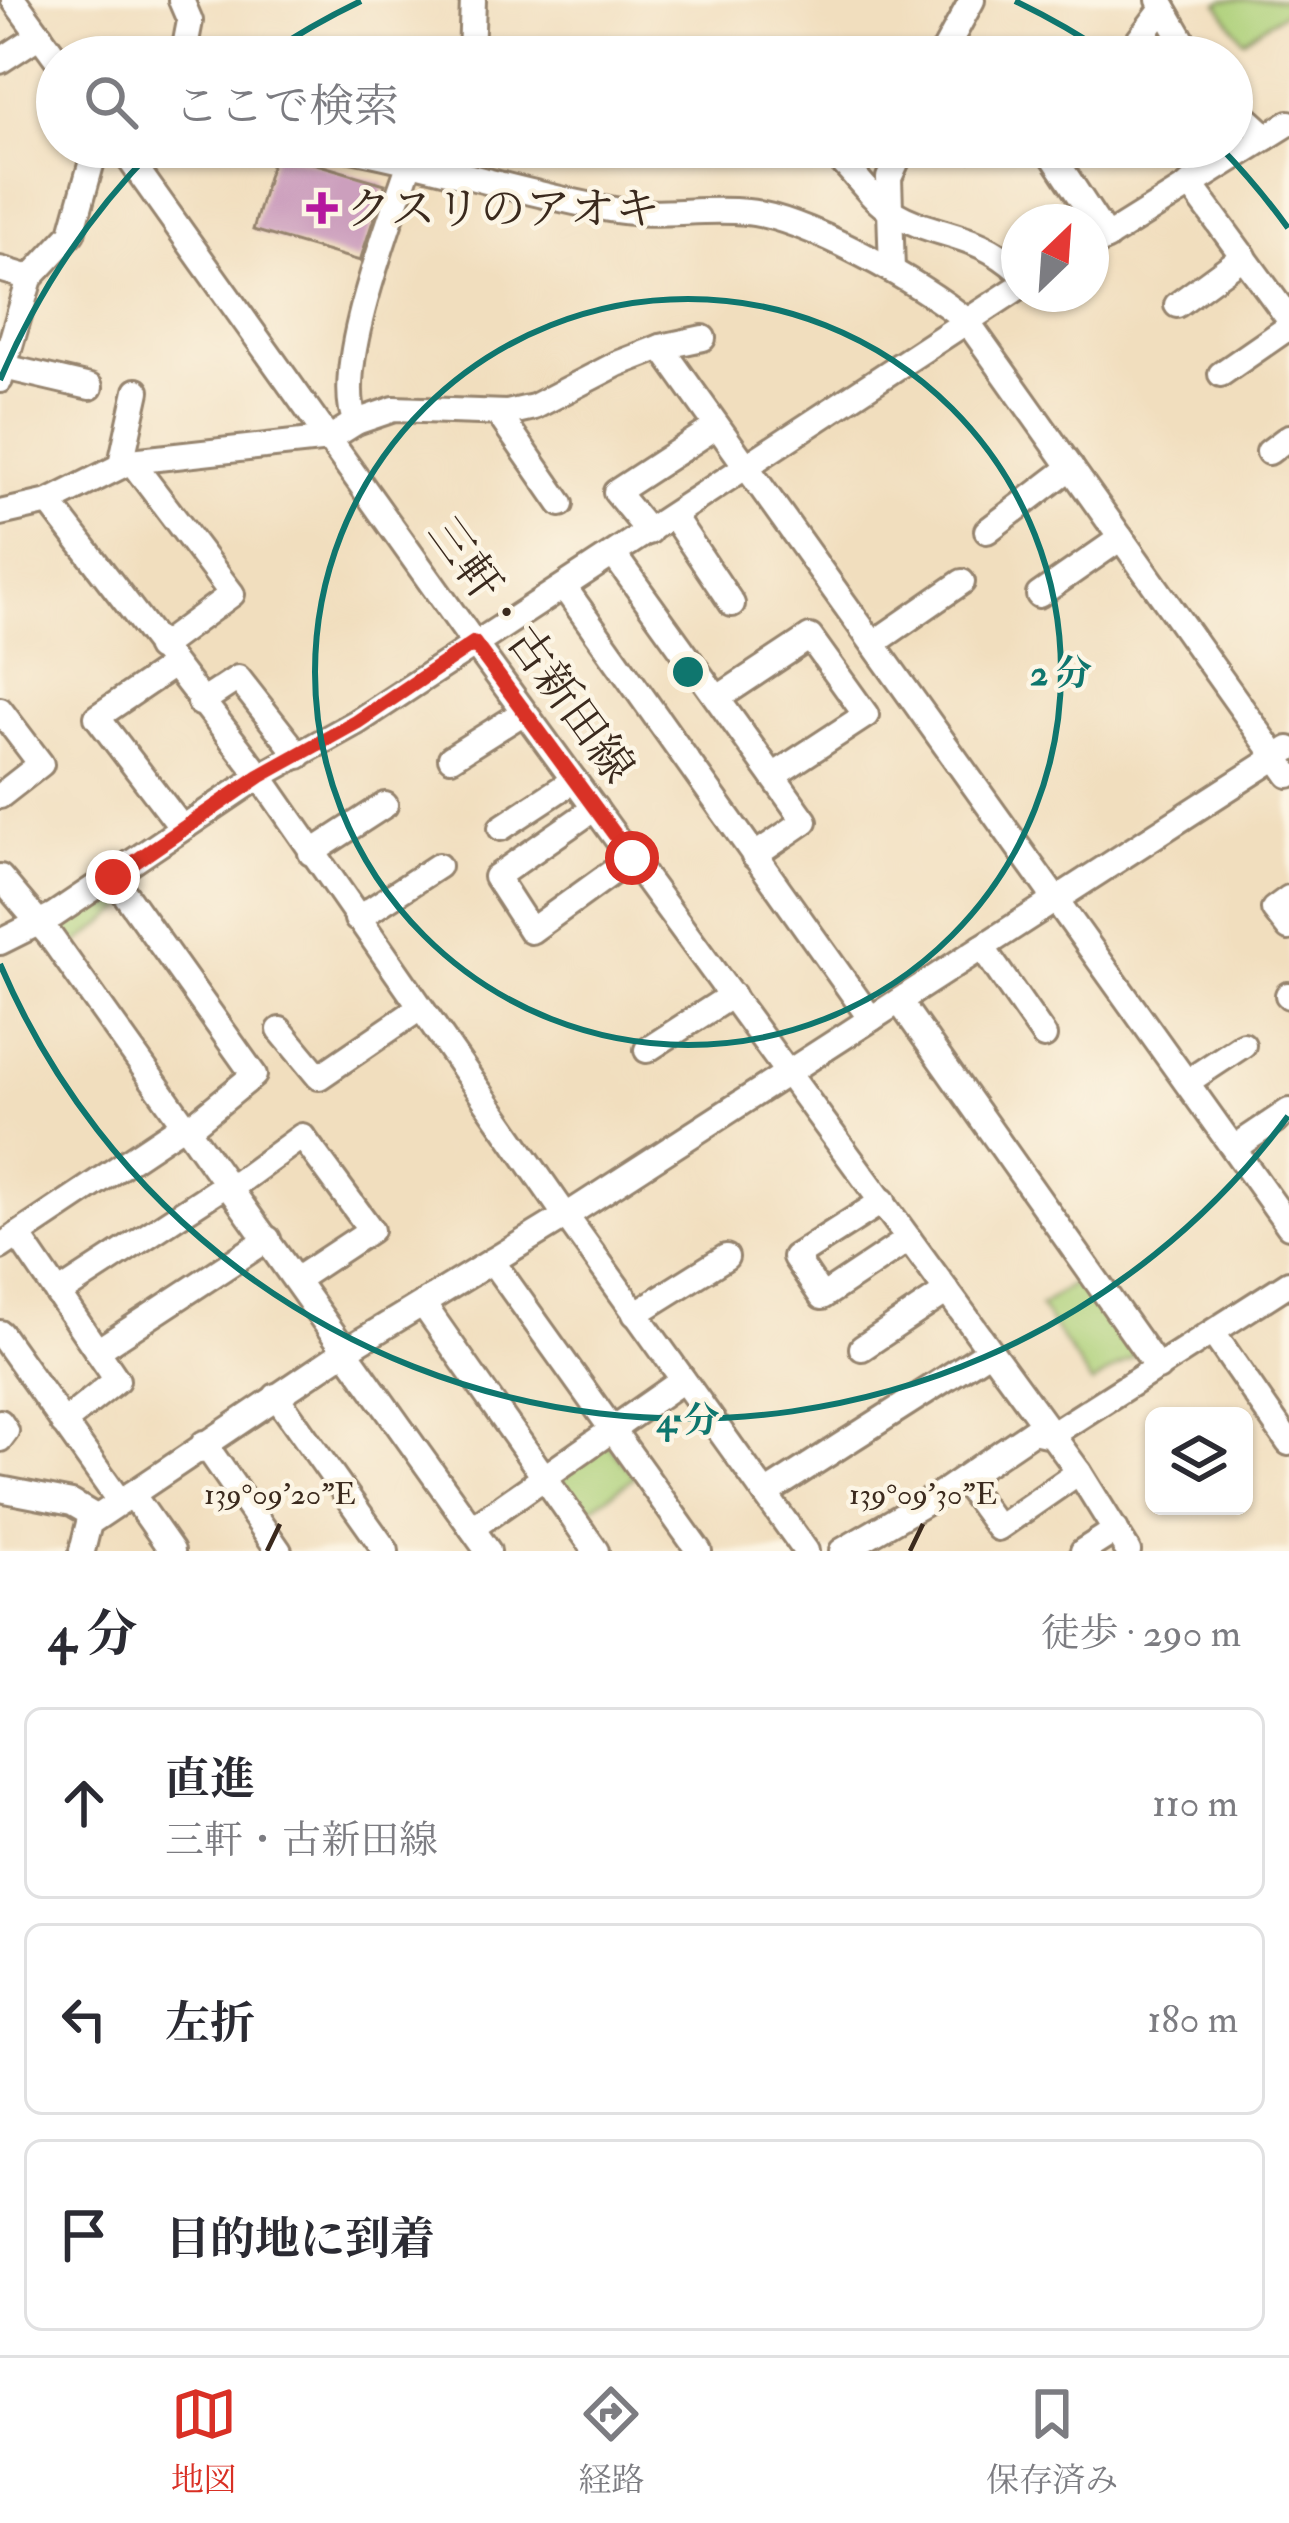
<!DOCTYPE html>
<html lang="ja">
<head>
<meta charset="utf-8">
<style>
  body { margin:0; font-family:"IM FELL Double Pica","Noto Serif JP",serif; background:#f7f7f7; color:#2b2b33 }
  .controls { position:absolute; right:36px; bottom:36px; display:grid; overflow:hidden; border-radius:18px; box-shadow:0 3px 9px #0004 }
  .controls button { width:108px; height:108px; display:grid; place-items:center; padding:0; border:0; border-bottom:3px solid #e1e1e2; background:#fff; color:#2b2b33; font:60px sans-serif }
  .compass { position:absolute; left:1001px; top:204px; width:108px; height:108px; border-radius:50%; background:#fff; box-shadow:0 3px 9px #0004; rotate:25deg }
  .stop { position:absolute; width:36px; height:36px; margin:-27px; border:9px solid #d93025; border-radius:50%; background:#fff }
  .stop.end { background:#d93025; border-color:#fff; box-shadow:0 3px 12px #0008 }
  .list { margin:0; padding:0; list-style:none }
  h2 { display:flex; justify-content:space-between; align-items:center; height:156px; margin:0; padding:0 48px; font-size:51px }
  h2 small { font-size:39px; font-weight:400; color:#7c7c81 }
  .list li { display:grid; grid-template-columns:78px 1fr auto; gap:36px; align-items:center; box-sizing:border-box; height:192px; margin:0 24px 24px; padding:0 24px; border:3px solid #e1e1e2; border-radius:18px }
  .list b { display:block; font-size:45px; white-space:nowrap }
  .list p { margin:0; font-size:39px; white-space:nowrap; color:#7c7c81 }
  .list em { font-size:39px; font-style:normal; color:#7c7c81 }
  .icon { flex:none; width:66px; height:66px; fill:none; stroke:currentColor; stroke-width:2; stroke-linecap:round; stroke-linejoin:round }
  .map { position:relative; flex:none; width:1289px; height:1551px; overflow:hidden }
  .search { position:absolute; background:#fff; box-shadow:0 3px 9px #0004; left:36px; right:36px; top:36px; height:132px; display:flex; align-items:center; gap:30px; box-sizing:border-box; padding:0 42px; border-radius:66px; color:#7c7c81; font-size:45px }
  .sheet { height:804px; background:#fff }
  nav { display:flex; justify-content:space-around; align-items:center; box-sizing:border-box; height:168px; border-top:3px solid #e1e1e2; background:#fff; font-size:33px; color:#7c7c81 }
  nav a { display:grid; justify-items:center; gap:6px }
  nav .on { color:#d93025 }
  .map>svg:first-child { display:block }
  .green { fill:#add079; stroke:#747d4c; stroke-width:3 }
  .building { fill:#cc9fbd }
  .lines { fill:none; stroke-linecap:round; stroke-linejoin:round }
  .minor-casing { stroke:#96846e; stroke-width:30 }
  .minor { stroke:#fff; stroke-width:24 }
  .route { stroke:#d93025; stroke-width:15 }
  .ticks { fill:none; stroke:#3b2a1e; stroke-width:4.5 }
  .ring { fill:none; stroke:#0f766e; stroke-width:6 }
  .poi-dot { fill:#b5179e; stroke:#fcf5e5; stroke-width:4.5 }
  .labels { text-anchor:middle; stroke-width:9; stroke-linejoin:round; paint-order:stroke }
  .poi-label { font-size:45px; fill:#3b2a1e; stroke:#fcf5e5; text-anchor:start }
  .street-label { font-size:45px; fill:#3b2a1e; stroke:#fcf5e5 }
  .ticks-label { font-size:30px; text-anchor:middle; fill:#3b2a1e; stroke:#fcf5e5; stroke-width:9; stroke-linejoin:round; paint-order:stroke }
  .centre { fill:#0f766e; stroke:#fcf5e5; stroke-width:6 }
  .ring-label { font-size:36px; text-anchor:middle; font-weight:bold; fill:#0f766e; stroke:#fcf5e5; stroke-width:9; stroke-linejoin:round; paint-order:stroke }
</style>
</head>
<body>
<div class="map">
<svg width="1289" height="1551" viewBox="0 0 1289 1551">
  <rect width="100%" height="100%" fill="#fcf5e5"/>
  <filter id="ink" filterUnits="userSpaceOnUse"><feTurbulence type="fractalNoise" baseFrequency=".00833" numOctaves="2"/><feDisplacementMap in="SourceGraphic" scale="24" xChannelSelector="R" yChannelSelector="G"/><feConvolveMatrix kernelMatrix="1 2 1 2 8 2 1 2 1" color-interpolation-filters="sRGB"/></filter>
  <filter id="wash" filterUnits="userSpaceOnUse"><feTurbulence type="fractalNoise" baseFrequency=".004" numOctaves="4" result="noise"/><feDisplacementMap in="SourceGraphic" scale="48" xChannelSelector="R" yChannelSelector="G"/><feGaussianBlur stdDeviation="2.7" result="paint"/><feColorMatrix in="noise" values="0 0 0 0 0 0 0 0 0 0 0 0 0 0 0 0 0 1.4 0 .05"/><feComposite in="paint" operator="in"/></filter>
  <g filter="url(#wash)">
    <rect width="100%" height="100%" fill="#f1debe"/>
    <!-- green -->
    <g class="green">
      <polygon points="1224,0 1289,0 1289,9 1243,40 1218,4"/>
      <polygon points="107,890 116,894 126,907 70,949 58,934 61,922"/>
      <polygon points="1086,1275 1139,1353 1092,1384 1040,1306"/>
      <polygon points="606,1442 635,1477 580,1516 557,1483"/>
    </g>
    <g id="blocks">
      <!-- building -->
      <polygon class="building" points="275,152 385,184 360,261 253,230"/>
    </g>
  </g>
  <g filter="url(#ink)">
    <use href="#blocks" fill-opacity="0" stroke="#96846e" stroke-width="3"/>
    <g class="lines">
      <defs>
        <g id="minor">
          <polyline points="14,0 57,59"/>
          <polyline points="181,0 190,21 183,57"/>
          <polyline points="1159,0 1192,57"/>
          <polyline points="471,53 544,57"/>
          <polyline points="471,57 473,0"/>
          <polyline points="941,57 972,0"/>
          <polyline points="1132,57 1139,40 1163,8"/>
          <polyline points="0,61 40,35"/>
          <polyline points="1232,105 1267,137"/>
          <polyline points="121,147 474,643 1079,1472 1128,1551"/>
          <path d="M340,147C431,163 519,193 609,209C656,218 701,207 747,212C805,218 921,282 967,321L1289,775"/>
          <path d="M824,147C851,164 866,196 892,212C936,238 976,231 1019,271"/>
          <polyline points="1047,147 1107,238"/>
          <polyline points="966,149 968,147"/>
          <polyline points="1190,184 1289,319"/>
          <polyline points="1091,247 1289,123"/>
          <polyline points="0,269 30,278"/>
          <polyline points="892,270 889,178 903,147"/>
          <polyline points="1177,305 1244,256"/>
          <polyline points="661,347 1289,1226"/>
          <polyline points="4,367 90,387"/>
          <polyline points="1221,374 1289,327"/>
          <polyline points="0,380 30,278 72,233 92,161 105,147"/>
          <polyline points="498,413 561,504"/>
          <path d="M356,422C331,371 392,218 410,162L418,148"/>
          <polyline points="1269,452 1289,437"/>
          <polyline points="131,461 232,594 159,648"/>
          <polyline points="121,464 137,391"/>
          <polyline points="49,502 260,776 566,1216 806,1551"/>
          <polyline points="0,513 49,502 131,461 329,439 356,422 394,409 507,413 534,407 617,364 661,347 703,338"/>
          <polyline points="673,516 732,604"/>
          <polyline points="987,531 1071,467"/>
          <polyline points="649,532 616,492 717,426"/>
          <polyline points="614,555 805,821 754,856"/>
          <polyline points="564,587 871,1019"/>
          <polyline points="1039,595 1121,538"/>
          <polyline points="874,643 962,582"/>
          <polyline points="172,666 97,717 182,828"/>
          <polyline points="718,698 810,637 866,715 773,776"/>
          <polyline points="200,703 238,678 299,756"/>
          <polyline points="0,710 41,764 0,796"/>
          <polyline points="451,758 524,712"/>
          <polyline points="595,808 496,877 531,931 632,858"/>
          <polyline points="501,828 574,780"/>
          <polyline points="311,853 385,805"/>
          <polyline points="0,877 50,936 488,1551"/>
          <polyline points="113,877 254,1075 188,1129"/>
          <polyline points="1289,898 1274,909 1289,928"/>
          <polyline points="357,919 438,866"/>
          <polyline points="0,942 54,915 260,776 357,722 1019,287"/>
          <polyline points="982,947 1044,1036"/>
          <polyline points="1288,995 1289,996"/>
          <polyline points="899,1001 1158,1368"/>
          <polyline points="280,1030 319,1077 420,1008"/>
          <polyline points="647,1050 732,995"/>
          <polyline points="1187,1082 1243,1045"/>
          <polyline points="1234,1148 1289,1111"/>
          <polyline points="231,1188 302,1136 371,1230 297,1279"/>
          <polyline points="883,1201 795,1257 822,1297 909,1239"/>
          <polyline points="18,1235 117,1380 63,1423"/>
          <polyline points="0,1247 184,1124"/>
          <polyline points="492,1261 699,1551"/>
          <polyline points="58,1294 228,1183"/>
          <polyline points="423,1304 596,1551"/>
          <polyline points="635,1314 726,1257"/>
          <polyline points="0,1333 120,1502"/>
          <polyline points="1213,1333 1289,1443"/>
          <polyline points="862,1348 947,1291"/>
          <polyline points="97,1351 268,1239"/>
          <polyline points="276,1396 386,1551"/>
          <polyline points="0,1422 6,1431 0,1439"/>
          <polyline points="204,1443 279,1551"/>
          <polyline points="963,1480 998,1528 1079,1472"/>
          <polyline points="0,1489 72,1503 96,1517"/>
          <polyline points="132,1494 172,1551"/>
          <polyline points="765,1494 989,1351"/>
          <polyline points="472,1528 683,1380"/>
          <polyline points="82,1551 89,1523 348,1349 566,1216 1289,749"/>
          <polyline points="842,1551 942,1493 1033,1431 1051,1435 1289,1283"/>
          <polyline points="1083,1551 1116,1530"/>
        </g>
      </defs>
      <!-- minor casing -->
      <use href="#minor" class="minor-casing"/>
      <!-- minor -->
      <use href="#minor" class="minor"/>
    </g>
  </g>
  <g class="lines" filter="url(#ink)">
    <!-- route -->
    <polyline class="route" points="113,877 260,776 357,722 474,643 632,858"/>
  </g>
  <!-- ticks -->
  <path class="ticks" d="M267,1551L280,1524M910,1551L923,1524"/>
  <!-- distance rings -->
  <g class="ring">
    <circle cx="688" cy="672" r="373"/>
    <path d="M1288 1116A747 747 0 0 1 0 964M0 380A747 747 0 0 1 155 148M265 56A747 747 0 0 1 361 1M1015 1A747 747 0 0 1 1111 56M1221 148A747 747 0 0 1 1288 228"/>
  </g>
  <!-- markers -->
  <path class="poi-dot" d="M316 190h12v12h12v12h-12v12h-12v-12h-12v-12h12z"/>
  <g class="labels">
    <!-- poi labels -->
    <g class="poi-label">
      <text x="346" y="224">クスリのアオキ</text>
    </g>
    <!-- street labels -->
    <g class="street-label">
      <text transform="translate(532 649) rotate(54)" y="16">三軒・古新田線</text>
    </g>
  </g>
  <g class="ticks-label">
    <text x="280" y="1504">139°09'20"E</text>
    <text x="923" y="1504">139°09'30"E</text>
  </g>
  <circle cx="688" cy="672" r="18" class="centre"/>
  <g class="ring-label">
    <text x="1061" y="685">2 分</text>
    <text x="688" y="1432">4 分</text>
  </g>
</svg>
<div class="controls">
<button><svg class="icon" aria-label="layers" viewBox="0 0 24 24"><path d="M12 4l9 5-9 5-9-5zM3 14l9 5 9-5"/></svg></button>
</div>
<svg class="compass" viewBox="-18 -18 36 36"><path d="M0-13l5 13h-10z" fill="#e53935"/><path d="M0 13l5-13h-10z" fill="#7c7c81"/></svg>
<div class="stop" style="left:632px;top:858px"></div>
<div class="stop end" style="left:113px;top:877px"></div>
<div class="search"><svg class="icon" aria-label="search" viewBox="0 0 24 24"><circle cx="10" cy="10" r="6"/><path d="M15 15l6 6"/></svg>ここで検索</div>
</div>
<section class="sheet">
<h2>4 分<small>徒歩 · 290 m</small></h2>
<ul class="list">
<li><svg class="icon" aria-label="ahead" viewBox="0 0 24 24"><path d="M12 20V5M6 11l6-6 6 6"/></svg><div><b>直進</b><p>三軒・古新田線</p></div><em>110 m</em></li>
<li><svg class="icon" aria-label="left" viewBox="0 0 24 24"><path d="M17 20v-9H6M10 6l-5 5 5 5"/></svg><div><b>左折</b></div><em>180 m</em></li>
<li><svg class="icon" aria-label="arrive" viewBox="0 0 24 24"><path d="M6 21V4h12l-3 4 3 4H6"/></svg><div><b>目的地に到着</b></div></li>
</ul>
</section>
<nav>
<a class="on"><svg class="icon" aria-label="map" viewBox="0 0 24 24"><path d="M3 6l6-2 6 2 6-2v14l-6 2-6-2-6 2zM9 4v14M15 6v14"/></svg>地図</a>
<a><svg class="icon" aria-label="directions" viewBox="0 0 24 24"><path d="M12 3l9 9-9 9-9-9zM9 14v-3h6M13 9l2 2-2 2"/></svg>経路</a>
<a><svg class="icon" aria-label="saved" viewBox="0 0 24 24"><path d="M7 4h10v16l-5-4-5 4z"/></svg>保存済み</a>
</nav>
</body>
</html>
